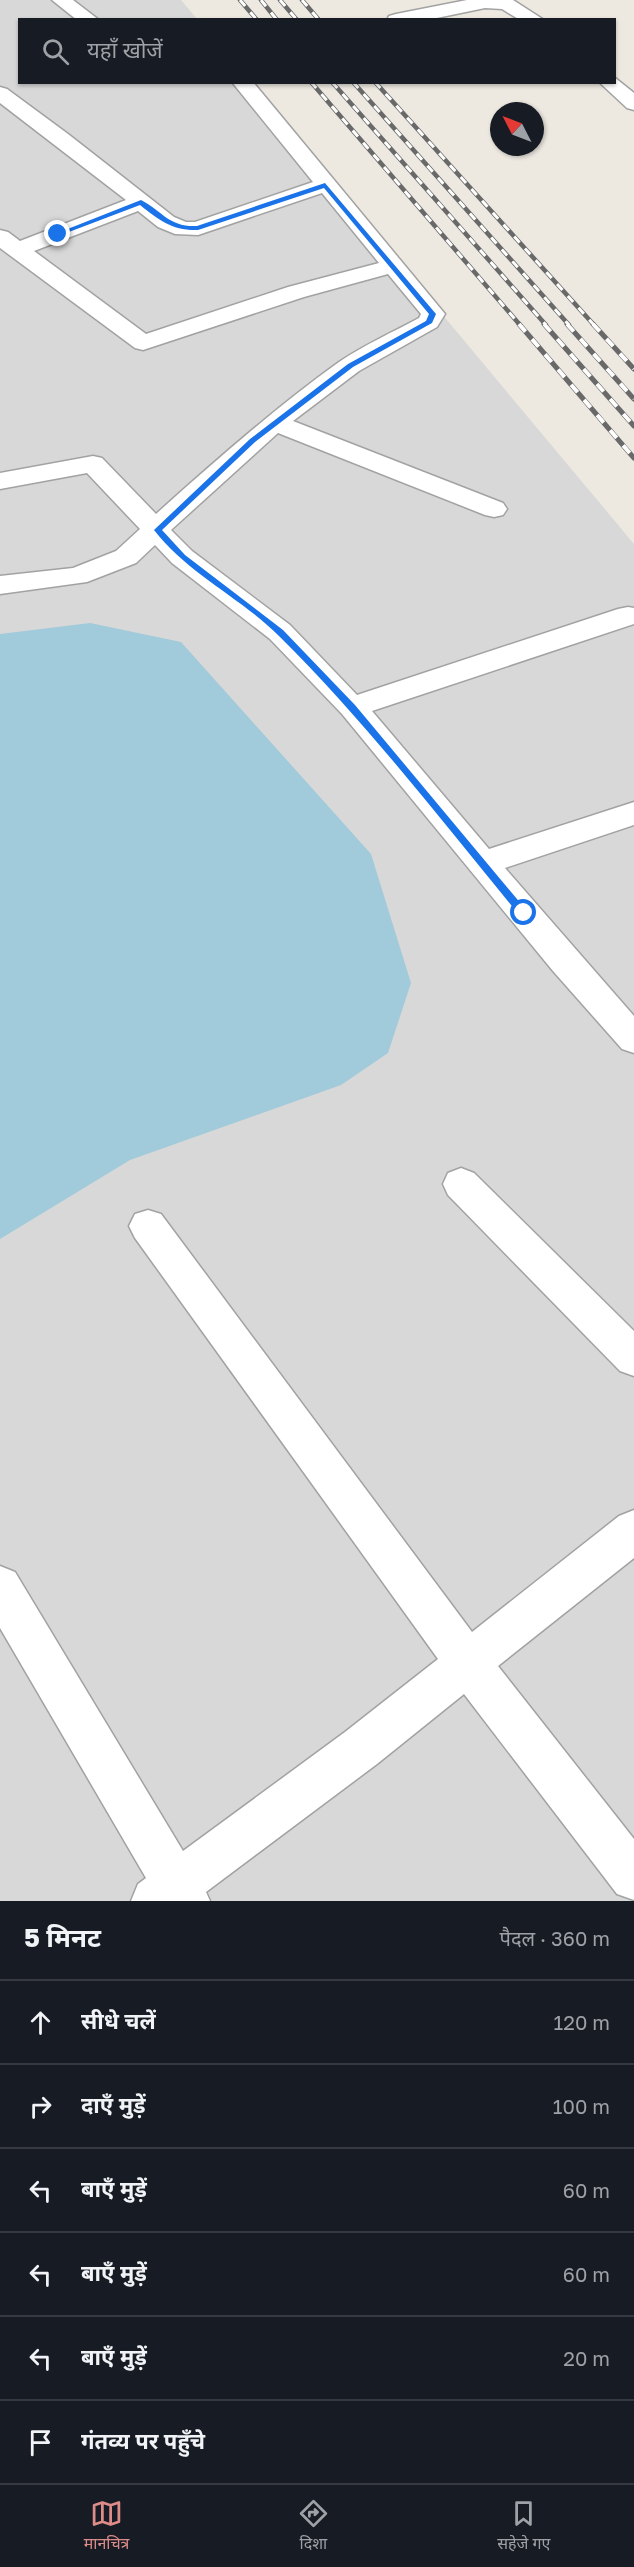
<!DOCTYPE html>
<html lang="hi">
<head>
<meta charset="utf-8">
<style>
  body { margin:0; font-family:"Golos Text","Noto Sans Devanagari",sans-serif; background:#242831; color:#f1f3f6 }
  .compass { position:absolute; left:490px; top:102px; width:54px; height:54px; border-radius:50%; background:#171b24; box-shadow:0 2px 4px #0004; rotate:312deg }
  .stop { position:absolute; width:18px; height:18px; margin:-14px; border:4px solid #1a73e8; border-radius:50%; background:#fff }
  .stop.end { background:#1a73e8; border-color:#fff; box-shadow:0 2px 6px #0008 }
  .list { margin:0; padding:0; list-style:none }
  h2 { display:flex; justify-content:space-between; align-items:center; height:78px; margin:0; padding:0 24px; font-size:26px }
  h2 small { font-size:20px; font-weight:400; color:#9ea1a6 }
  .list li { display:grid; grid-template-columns:39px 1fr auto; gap:18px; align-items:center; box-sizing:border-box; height:84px; padding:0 24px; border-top:2px solid #363941 }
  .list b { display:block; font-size:22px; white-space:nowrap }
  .list em { font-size:20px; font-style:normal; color:#9ea1a6 }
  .icon { flex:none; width:33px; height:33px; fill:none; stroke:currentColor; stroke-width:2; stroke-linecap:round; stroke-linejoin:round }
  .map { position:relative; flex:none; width:634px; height:1901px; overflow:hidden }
  .search { position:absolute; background:#171b24; box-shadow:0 2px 4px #0004; left:18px; right:18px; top:18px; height:66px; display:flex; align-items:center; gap:15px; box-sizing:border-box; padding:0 21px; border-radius:0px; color:#9ea1a6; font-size:22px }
  .sheet { height:582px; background:#171b24 }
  nav { display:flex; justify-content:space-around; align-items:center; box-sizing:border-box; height:84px; border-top:2px solid #363941; background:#171b24; font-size:16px; color:#9ea1a6 }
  nav a { display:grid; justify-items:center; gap:3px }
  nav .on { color:#dd8c89 }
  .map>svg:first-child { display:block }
  .residential { fill:#d9d8d8 }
  .water { fill:#a1cada }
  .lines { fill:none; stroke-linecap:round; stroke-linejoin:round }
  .minor-casing { stroke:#a2a2a2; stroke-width:3 }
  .minor { fill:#fff; fill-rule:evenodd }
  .rail-far1-casing { stroke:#696969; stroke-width:4.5 }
  .rail-casing { stroke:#696969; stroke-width:5 }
  .rail-far1 { stroke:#fff; stroke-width:3; stroke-dasharray:8; stroke-linecap:butt }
  .rail { stroke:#fff; stroke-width:4; stroke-dasharray:10; stroke-linecap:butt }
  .route { fill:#1a73e8 }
</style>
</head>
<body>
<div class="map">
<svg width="634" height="1901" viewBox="0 0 634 1901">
  <rect width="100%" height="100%" fill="#ede9e1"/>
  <!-- residential -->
  <polygon class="residential" points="0,0 181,0 197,19 20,20 20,82 249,83 634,544 634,1901 0,1901"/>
  <!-- water -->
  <polygon class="water" points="90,623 181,642 371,854 411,983 388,1053 341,1085 130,1160 0,1239 0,634"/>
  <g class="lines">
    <defs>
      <g id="minor">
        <polygon points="52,0 73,0 99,20 77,20"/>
        <polygon points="467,0 513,0 544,20 520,20 502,9 485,8 427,20 387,20 389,16 396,14"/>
        <polygon points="614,77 634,93 634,110 627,108 599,82 614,82"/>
        <path d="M232,82H253L445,314L437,327L359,371L293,421L503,503L507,509L503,515L494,517L485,515L278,433L171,530L192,551L290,625L357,695L618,609L628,607L634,608V624L372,711L489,849L634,802V825L505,868L634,1016V1053L622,1049L553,971L342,714L270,639L172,563L155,545L136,563L87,582L0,594V576L73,568L116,551L140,529L87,473L0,489V473L93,456L102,458L156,514C215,461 274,409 339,362C364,345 393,332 419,318L421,314L388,274L304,297L143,350L135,348L0,248V230L8,232L20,241L126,200L0,103V87L7,89L68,134L174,217L186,222H195L313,182ZM322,193L379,263L288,287L146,334L34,251L138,211L158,227L175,234L198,235Z"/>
        <polygon points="461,1168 474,1173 634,1331 634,1376 620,1371 448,1195 443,1184 448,1173"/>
        <polygon points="148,1210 161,1214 472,1632 619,1516 634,1510 634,1558 498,1666 634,1839 634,1900 617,1894 464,1694 377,1764 206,1892 210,1901 131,1901 138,1884 146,1878 0,1628 0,1566 15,1572 183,1851 345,1732 438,1659 135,1238 129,1226 135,1214"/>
      </g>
    </defs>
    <!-- minor casing -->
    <use href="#minor" class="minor-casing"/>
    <!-- minor -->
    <use href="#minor" class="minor"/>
    <defs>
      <g id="rail-far1">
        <polyline points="240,0 257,20"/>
        <polyline points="261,0 277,20"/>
        <polyline points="280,0 297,20"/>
        <polyline points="302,0 319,20"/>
        <polyline points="311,82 520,325"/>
        <polyline points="332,82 546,325"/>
        <polyline points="353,82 569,325"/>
        <polyline points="375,82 594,325"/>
      </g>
      <g id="rail">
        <polyline points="519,324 634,458"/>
        <polyline points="544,324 634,426"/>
        <polyline points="567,324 634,399"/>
        <polyline points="593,324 634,369"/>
      </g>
    </defs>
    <!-- rail-far1 casing -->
    <use href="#rail-far1" class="rail-far1-casing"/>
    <!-- rail casing -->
    <use href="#rail" class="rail-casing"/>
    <!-- rail-far1 -->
    <use href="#rail-far1" class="rail-far1"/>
    <!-- rail -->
    <use href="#rail" class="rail"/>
  </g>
  <!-- route -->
  <path class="route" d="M325,183L436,314L432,323L353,367L255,442L162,530L185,555L283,630L355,705L527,911V916H520C442,821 366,722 279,636C240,597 188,574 154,530L250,439L348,364L426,321L429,314L324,188L198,230C173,231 159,220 140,205L61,235L55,234L141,200C164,212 168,227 197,226Z"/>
</svg>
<svg class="compass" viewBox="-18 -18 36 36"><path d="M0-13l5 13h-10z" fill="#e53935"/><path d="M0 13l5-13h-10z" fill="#9ea1a6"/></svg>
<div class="stop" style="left:524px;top:913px"></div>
<div class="stop end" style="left:58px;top:234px"></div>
<div class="search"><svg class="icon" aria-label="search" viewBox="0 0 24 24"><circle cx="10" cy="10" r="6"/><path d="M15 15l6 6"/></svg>यहाँ खोजें</div>
</div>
<section class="sheet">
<h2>5 मिनट<small>पैदल · 360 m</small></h2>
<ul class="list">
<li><svg class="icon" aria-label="ahead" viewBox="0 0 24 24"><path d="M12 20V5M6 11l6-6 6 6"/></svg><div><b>सीधे चलें</b></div><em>120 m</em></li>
<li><svg class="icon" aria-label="right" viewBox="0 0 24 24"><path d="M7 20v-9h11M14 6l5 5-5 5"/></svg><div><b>दाएँ मुड़ें</b></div><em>100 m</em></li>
<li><svg class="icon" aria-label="left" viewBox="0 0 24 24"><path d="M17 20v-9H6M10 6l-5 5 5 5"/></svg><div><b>बाएँ मुड़ें</b></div><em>60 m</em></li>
<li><svg class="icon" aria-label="left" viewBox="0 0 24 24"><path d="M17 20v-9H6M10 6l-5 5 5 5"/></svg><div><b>बाएँ मुड़ें</b></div><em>60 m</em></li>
<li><svg class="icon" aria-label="left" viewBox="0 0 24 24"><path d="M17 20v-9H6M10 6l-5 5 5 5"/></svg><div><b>बाएँ मुड़ें</b></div><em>20 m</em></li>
<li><svg class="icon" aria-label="arrive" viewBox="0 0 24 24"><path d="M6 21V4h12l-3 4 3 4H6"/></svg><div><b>गंतव्य पर पहुँचे</b></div></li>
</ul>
</section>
<nav>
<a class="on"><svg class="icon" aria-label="map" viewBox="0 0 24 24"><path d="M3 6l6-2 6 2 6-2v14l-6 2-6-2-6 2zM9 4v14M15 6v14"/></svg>मानचित्र</a>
<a><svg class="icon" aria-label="directions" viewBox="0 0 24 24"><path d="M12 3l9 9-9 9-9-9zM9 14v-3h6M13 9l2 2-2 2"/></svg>दिशा</a>
<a><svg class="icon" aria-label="saved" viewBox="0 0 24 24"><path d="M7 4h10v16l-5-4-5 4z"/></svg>सहेजे गए</a>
</nav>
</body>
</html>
